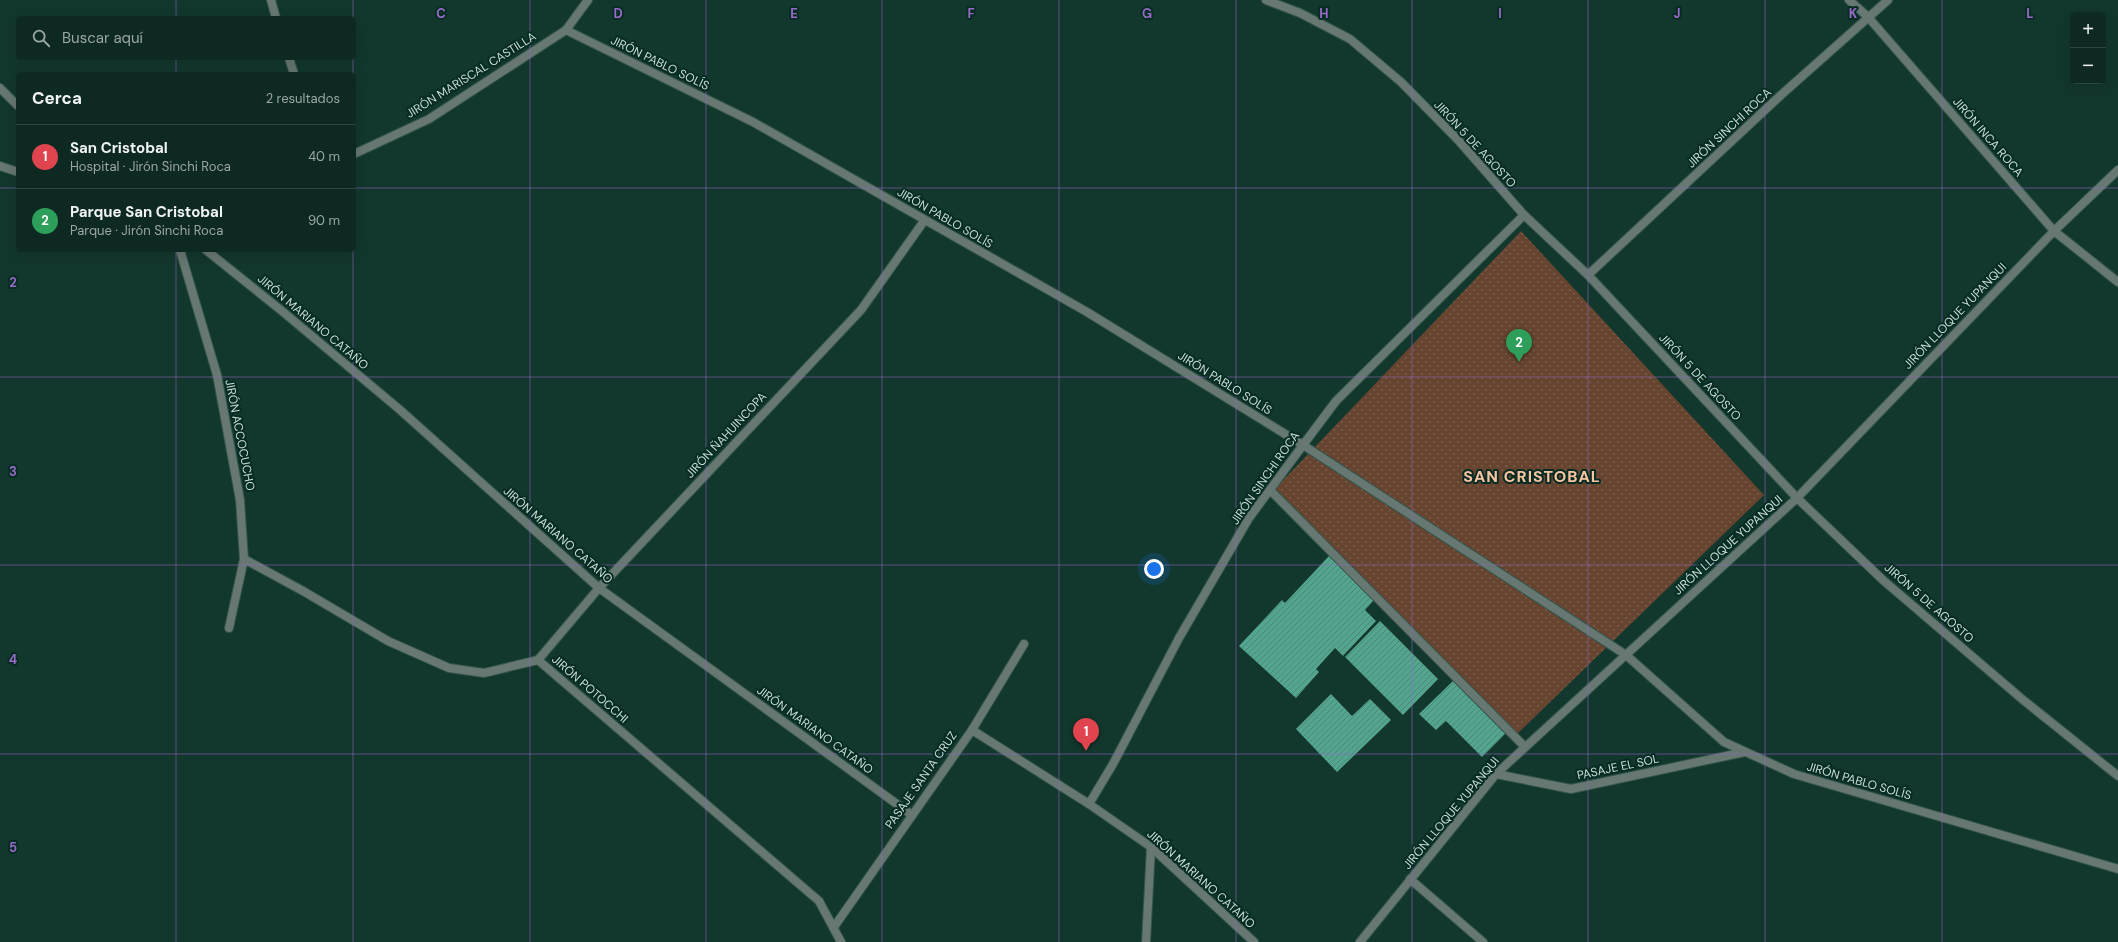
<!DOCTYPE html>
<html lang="es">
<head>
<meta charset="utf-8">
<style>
  body { margin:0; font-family:"DM Sans",sans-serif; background:#1c352f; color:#f1f3f6 }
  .controls { position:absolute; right:12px; top:12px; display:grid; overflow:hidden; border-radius:6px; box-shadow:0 4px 16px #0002 }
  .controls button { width:36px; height:36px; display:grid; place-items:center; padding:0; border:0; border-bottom:1px solid #2e4540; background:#0e2922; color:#f1f3f6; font:20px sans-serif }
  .you { position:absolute; left:1154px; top:569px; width:14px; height:14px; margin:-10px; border:3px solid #fff; border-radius:50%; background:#1a73e8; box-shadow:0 0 0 6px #1a73e833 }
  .badge { display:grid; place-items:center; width:26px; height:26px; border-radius:50%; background:#95b2f1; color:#fff; font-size:13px; font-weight:700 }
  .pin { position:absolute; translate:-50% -33px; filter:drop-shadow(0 1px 2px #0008) }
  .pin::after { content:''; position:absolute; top:21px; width:14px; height:12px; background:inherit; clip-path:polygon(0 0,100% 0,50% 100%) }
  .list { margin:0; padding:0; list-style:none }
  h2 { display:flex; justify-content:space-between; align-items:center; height:52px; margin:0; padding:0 16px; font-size:17px }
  h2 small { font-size:13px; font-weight:400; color:#9ba6a5 }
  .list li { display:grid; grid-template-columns:26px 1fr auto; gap:12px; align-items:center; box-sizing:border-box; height:64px; padding:0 16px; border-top:1px solid #2e4540 }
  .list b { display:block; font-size:15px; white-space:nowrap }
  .list p { margin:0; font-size:13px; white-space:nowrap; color:#9ba6a5 }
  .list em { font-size:13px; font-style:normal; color:#9ba6a5 }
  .icon { flex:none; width:22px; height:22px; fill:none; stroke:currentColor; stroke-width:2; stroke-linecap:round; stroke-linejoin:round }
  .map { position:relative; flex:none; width:2118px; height:942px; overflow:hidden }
  .search { position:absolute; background:#0e2922; box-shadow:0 4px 16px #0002; left:16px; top:16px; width:340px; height:44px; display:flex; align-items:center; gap:10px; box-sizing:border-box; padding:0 14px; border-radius:6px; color:#9ba6a5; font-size:15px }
  .panel { position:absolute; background:#0e2922; box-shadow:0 4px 16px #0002; left:16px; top:72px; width:340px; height:180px; border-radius:6px }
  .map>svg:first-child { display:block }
  .park { fill:url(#park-dots) }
  .building { fill:url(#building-hatch) }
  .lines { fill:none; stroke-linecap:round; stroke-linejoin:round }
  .pedestrian-casing { stroke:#33554c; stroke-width:10 }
  .minor-casing { stroke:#33554c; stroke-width:10 }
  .pedestrian { stroke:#677771; stroke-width:8 }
  .minor { stroke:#677771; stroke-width:8 }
  .grid { fill:none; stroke:#976ac7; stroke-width:1; stroke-opacity:0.55 }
  .labels { text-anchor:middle; stroke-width:4; stroke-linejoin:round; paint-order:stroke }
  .street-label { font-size:12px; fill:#caded7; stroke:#062c24 }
  .district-label { font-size:16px; font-weight:bold; letter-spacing:1px; fill:#fdc4a2; stroke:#062c24 }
  .grid-label { font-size:13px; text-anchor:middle; font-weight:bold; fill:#976ac7; stroke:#062c24; stroke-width:4; stroke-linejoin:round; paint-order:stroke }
</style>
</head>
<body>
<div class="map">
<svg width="2118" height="942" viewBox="0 0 2118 942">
  <defs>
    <pattern id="park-dots" width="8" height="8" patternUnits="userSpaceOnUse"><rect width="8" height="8" fill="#66442f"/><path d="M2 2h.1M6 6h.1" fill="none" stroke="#7b5f4c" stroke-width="1.8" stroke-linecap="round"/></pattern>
    <pattern id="building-hatch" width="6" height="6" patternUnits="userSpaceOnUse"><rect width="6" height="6" fill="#54a58f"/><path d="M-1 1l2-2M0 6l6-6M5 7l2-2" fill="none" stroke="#4d8877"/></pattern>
  </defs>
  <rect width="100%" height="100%" fill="#12372d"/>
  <!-- park -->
  <polygon class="park" points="1521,231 1764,495 1517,734 1270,494"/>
  <!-- building -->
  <g class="building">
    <polygon points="1329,556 1375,599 1365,610 1376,621 1343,656 1335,648 1316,669 1319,672 1296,698 1239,646 1282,600 1285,603"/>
    <polygon points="1380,621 1438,679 1403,715 1345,657"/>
    <polygon points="1455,679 1507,732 1482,757 1446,721 1436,730 1419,714"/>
    <polygon points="1331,694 1352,716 1370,699 1391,720 1337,772 1296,729"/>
  </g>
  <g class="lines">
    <defs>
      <g id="pedestrian">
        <polyline points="1303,445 1626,655"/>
        <polyline points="1270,490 1525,747"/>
      </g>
      <g id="minor">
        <polyline points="271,0 276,18"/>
        <polyline points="1266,0 1300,13 1350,39 1401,82 1459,141 1524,215 1588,275 1797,498 1884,581 2022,699 2118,776"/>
        <polyline points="1849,0 1868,17 2054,231 2118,282"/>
        <polyline points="566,30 753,122 1087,312 1303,445"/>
        <polyline points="289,58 294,74"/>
        <polyline points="0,88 18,106"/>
        <polyline points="354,154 429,119 566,30 588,0"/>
        <polyline points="0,166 18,172"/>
        <polyline points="180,250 217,375 240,500 244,559 229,628"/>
        <polyline points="206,250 282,311 399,409 599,588 912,815"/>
        <polyline points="1588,275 1781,95 1888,0"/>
        <polyline points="244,559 303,591 388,641 449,668 484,673 538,660"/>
        <polyline points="1626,655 1724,742 1794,774 2118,869"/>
        <polyline points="538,660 599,588 861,310 924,221"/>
        <polyline points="538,660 819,901 841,942"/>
        <polyline points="972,730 1089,804 1151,847 1254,942"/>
        <polyline points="1496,774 1571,789 1745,752"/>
        <polyline points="1089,804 1113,764 1179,638 1249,518 1303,445 1336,401 1524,215"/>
        <polyline points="1410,879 1483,942"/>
        <polyline points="834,927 972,730 1024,644"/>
        <polyline points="1146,942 1151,847"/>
        <polyline points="1360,942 1496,774 1797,498 2054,231 2118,170"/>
      </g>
    </defs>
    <!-- pedestrian casing -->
    <use href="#pedestrian" class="pedestrian-casing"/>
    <!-- minor casing -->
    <use href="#minor" class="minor-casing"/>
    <!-- pedestrian -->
    <use href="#pedestrian" class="pedestrian"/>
    <!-- minor -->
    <use href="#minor" class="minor"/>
  </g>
  <!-- grid -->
  <path class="grid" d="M176,0V18M353,0V18M530,0V942M706,0V942M882,0V942M1059,0V942M1236,0V942M1412,0V942M1588,0V942M1765,0V942M1942,0V942M176,58V74M353,58V74M0,188H18M354,188H2118M176,250V942M353,250V942M0,377H2118M0,565H2118M0,754H2118"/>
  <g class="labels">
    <!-- street labels -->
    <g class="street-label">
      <text transform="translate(660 63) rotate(26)" y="4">JIRÓN PABLO SOLÍS</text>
      <text transform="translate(471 75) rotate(-32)" y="4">JIRÓN MARISCAL CASTILLA</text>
      <text transform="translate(1729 128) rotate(-43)" y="4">JIRÓN SINCHI ROCA</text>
      <text transform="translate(1988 137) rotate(49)" y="4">JIRÓN INCA ROCA</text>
      <text transform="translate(1475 144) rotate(47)" y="4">JIRÓN 5 DE AGOSTO</text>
      <text transform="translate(945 218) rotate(30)" y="4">JIRÓN PABLO SOLÍS</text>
      <text transform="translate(1955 316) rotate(-46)" y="4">JIRÓN LLOQUE YUPANQUI</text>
      <text transform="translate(313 322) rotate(40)" y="4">JIRÓN MARIANO CATAÑO</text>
      <text transform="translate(1700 377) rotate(47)" y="4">JIRÓN 5 DE AGOSTO</text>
      <text transform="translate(1225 383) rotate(32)" y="4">JIRÓN PABLO SOLÍS</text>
      <text transform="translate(240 435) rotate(79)" y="4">JIRÓN ACCOCUCHO</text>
      <text transform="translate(726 435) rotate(-47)" y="4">JIRÓN ÑAHUINCOPA</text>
      <text transform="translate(1265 478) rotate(-55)" y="4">JIRÓN SINCHI ROCA</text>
      <text transform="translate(558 535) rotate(41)" y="4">JIRÓN MARIANO CATAÑO</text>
      <text transform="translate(1728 545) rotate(-42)" y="4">JIRÓN LLOQUE YUPANQUI</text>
      <text transform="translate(1929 603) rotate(41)" y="4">JIRÓN 5 DE AGOSTO</text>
      <text transform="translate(590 689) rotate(41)" y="4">JIRÓN POTOCCHI</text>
      <text transform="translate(815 730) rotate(36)" y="4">JIRÓN MARIANO CATAÑO</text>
      <text transform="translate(1618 767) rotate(-12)" y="4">PASAJE EL SOL</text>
      <text transform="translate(921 780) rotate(-55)" y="4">PASAJE SANTA CRUZ</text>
      <text transform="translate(1859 781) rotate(16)" y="4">JIRÓN PABLO SOLÍS</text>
      <text transform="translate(1451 813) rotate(-50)" y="4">JIRÓN LLOQUE YUPANQUI</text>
      <text transform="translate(1201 879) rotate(42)" y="4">JIRÓN MARIANO CATAÑO</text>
    </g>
    <!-- district labels -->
    <g class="district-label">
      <text x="1532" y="482">SAN CRISTOBAL</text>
    </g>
  </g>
  <g class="grid-label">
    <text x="441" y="18">C</text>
    <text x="618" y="18">D</text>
    <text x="794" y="18">E</text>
    <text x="971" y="18">F</text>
    <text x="1147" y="18">G</text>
    <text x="1324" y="18">H</text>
    <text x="1500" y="18">I</text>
    <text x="1677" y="18">J</text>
    <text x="1853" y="18">K</text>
    <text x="2030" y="18">L</text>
    <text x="13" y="287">2</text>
    <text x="13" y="476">3</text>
    <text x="13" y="664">4</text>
    <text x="13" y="852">5</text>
  </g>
</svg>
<div class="controls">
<button>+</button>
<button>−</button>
</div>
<div class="you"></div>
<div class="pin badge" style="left:1086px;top:751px;background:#e0444e">1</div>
<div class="pin badge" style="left:1519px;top:362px;background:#2e9e5b">2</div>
<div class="search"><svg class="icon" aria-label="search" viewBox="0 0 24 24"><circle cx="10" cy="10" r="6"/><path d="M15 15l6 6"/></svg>Buscar aquí</div>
<section class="panel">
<h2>Cerca<small>2 resultados</small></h2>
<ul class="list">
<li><span class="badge" style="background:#e0444e">1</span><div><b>San Cristobal</b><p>Hospital · Jirón Sinchi Roca</p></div><em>40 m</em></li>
<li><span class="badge" style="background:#2e9e5b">2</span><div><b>Parque San Cristobal</b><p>Parque · Jirón Sinchi Roca</p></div><em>90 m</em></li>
</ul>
</section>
</div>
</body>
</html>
